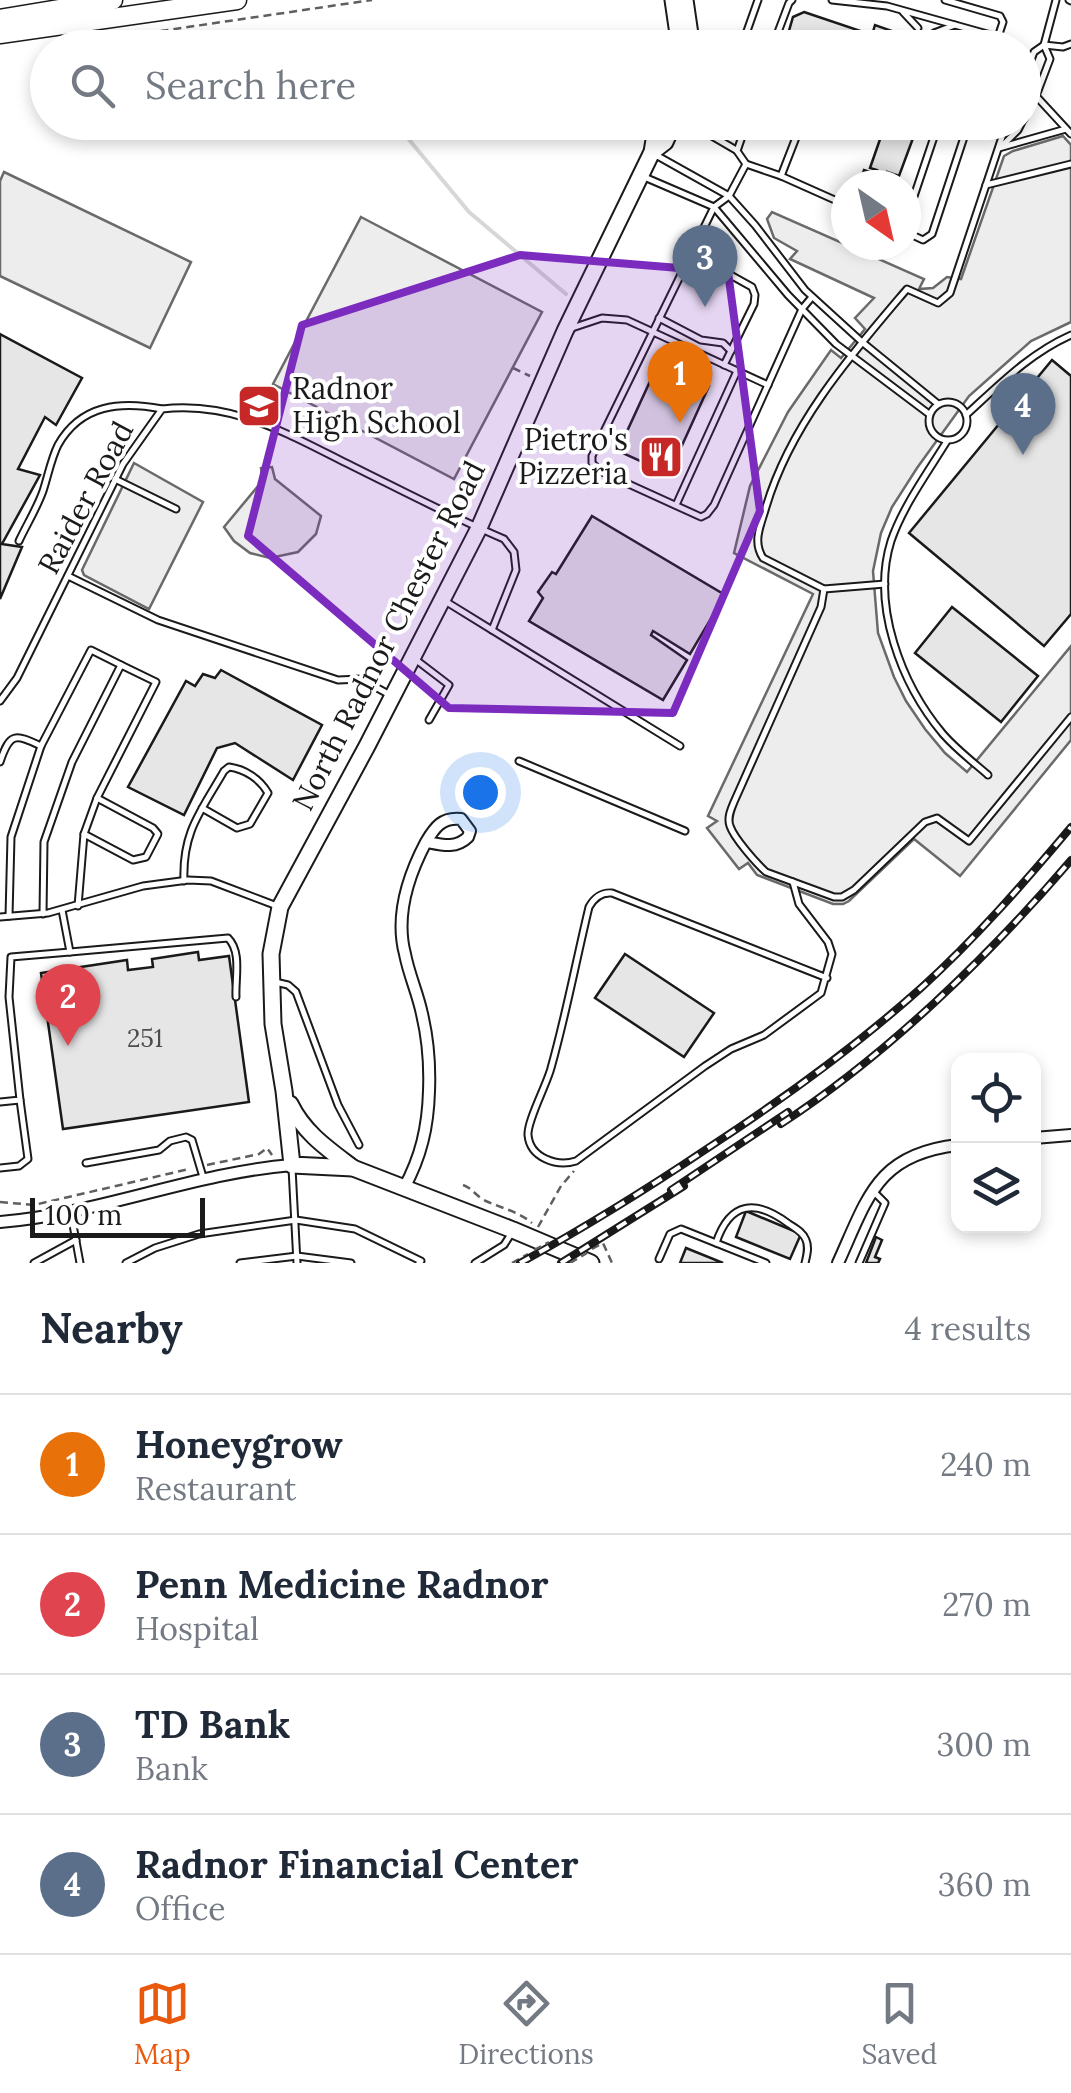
<!DOCTYPE html>
<html lang="en">
<head>
<meta charset="utf-8">
<style>
  body { margin:0; font-family:Lora,serif; background:#f2f2f3; color:#1f2937 }
  .controls { position:absolute; right:30px; bottom:30px; display:grid; overflow:hidden; border-radius:20px; box-shadow:0 5px 15px #0003 }
  .controls button { width:90px; height:90px; display:grid; place-items:center; padding:0; border:0; border-bottom:2px solid #e0e1e3; background:#fff; color:#1f2937; font:50px sans-serif }
  .compass { position:absolute; left:831px; top:170px; width:90px; height:90px; border-radius:50%; background:#fff; box-shadow:0 5px 15px #0003; rotate:146deg }
  .scale { position:absolute; left:30px; bottom:25px; width:175px; box-sizing:border-box; padding-left:10px; border:5px solid #1a1a1a; border-top:0; font-size:28px; line-height:35px; white-space:nowrap; color:#1a1a1a; -webkit-text-stroke:8px #fff; paint-order:stroke }
  .you { position:absolute; left:480px; top:792px; width:35px; height:35px; margin:-25px; border:8px solid #fff; border-radius:50%; background:#1a73e8; box-shadow:0 0 0 15px #1a73e833 }
  .badge { display:grid; place-items:center; width:65px; height:65px; border-radius:50%; background:#ea580c; color:#fff; font-size:32px; font-weight:700 }
  .pin { position:absolute; translate:-50% -82px; filter:drop-shadow(0 2px 5px #0008) }
  .pin::after { content:''; position:absolute; top:52px; width:35px; height:30px; background:inherit; clip-path:polygon(0 0,100% 0,50% 100%) }
  .list { margin:0; padding:0; list-style:none }
  h2 { display:flex; justify-content:space-between; align-items:center; height:130px; margin:0; padding:0 40px; font-size:42px }
  h2 small { font-size:32px; font-weight:400; color:#747a83 }
  .list li { display:grid; grid-template-columns:65px 1fr auto; gap:30px; align-items:center; box-sizing:border-box; height:140px; padding:0 40px; border-top:2px solid #e0e1e3 }
  .list b { display:block; font-size:38px; white-space:nowrap }
  .list p { margin:0; font-size:32px; white-space:nowrap; color:#747a83 }
  .list em { font-size:32px; font-style:normal; color:#747a83 }
  .icon { flex:none; width:55px; height:55px; fill:none; stroke:currentColor; stroke-width:2; stroke-linecap:round; stroke-linejoin:round }
  .map { position:relative; flex:none; width:1071px; height:1263px; overflow:hidden }
  .search { position:absolute; background:#fff; box-shadow:0 5px 15px #0003; left:30px; right:30px; top:30px; height:110px; display:flex; align-items:center; gap:25px; box-sizing:border-box; padding:0 35px; border-radius:55px; color:#747a83; font-size:38px }
  .sheet { height:690px; background:#fff }
  nav { display:flex; justify-content:space-around; align-items:center; box-sizing:border-box; height:140px; border-top:2px solid #e0e1e3; background:#fff; font-size:28px; color:#747a83 }
  nav a { display:grid; justify-items:center; gap:5px }
  nav .on { color:#ea580c }
  .map>svg:first-child { display:block }
  .built { fill:#ededed; stroke:#6a6a6a; stroke-width:2.5 }
  .lines { fill:none; stroke-linecap:round; stroke-linejoin:round }
  .stream { stroke:#d7d7d7; stroke-width:4 }
  .building { fill:#e6e6e6; stroke:#1a1a1a; stroke-width:2.5 }
  .service-casing { stroke:#1a1a1a; stroke-width:9 }
  .minor-casing { stroke:#1a1a1a; stroke-width:14 }
  .secondary-casing { stroke:#1a1a1a; stroke-width:19 }
  .trunk-casing { stroke:#1a1a1a; stroke-width:21 }
  .path { stroke:#5f5f5f; stroke-width:2.5; stroke-dasharray:8 5; stroke-linecap:butt }
  .service { stroke:#fff; stroke-width:5 }
  .minor { stroke:#fff; stroke-width:10 }
  .secondary { stroke:#fff; stroke-width:15 }
  .trunk { stroke:#fff; stroke-width:18 }
  .rail-casing { stroke:#1a1a1a; stroke-width:8 }
  .rail { stroke:#fff; stroke-width:4; stroke-dasharray:11; stroke-linecap:butt }
  .path-bridge { stroke:#5f5f5f; stroke-width:2.5; stroke-dasharray:8 5; stroke-linecap:butt }
  .marked { fill:#7b2cbf; fill-opacity:0.2; stroke:#7b2cbf; stroke-width:8; stroke-linejoin:round }
  .labels { text-anchor:middle; stroke-width:8; stroke-linejoin:round; paint-order:stroke }
  .number-label { font-size:25px; fill:#4d4d4d }
  .poi-label { font-size:30px; fill:#1a1a1a; stroke:#fff; text-anchor:start }
  .street-label { font-size:30px; fill:#1a1a1a; stroke:#fff }
</style>
</head>
<body>
<div class="map">
<svg width="1071" height="1263" viewBox="0 0 1071 1263">
  <rect width="100%" height="100%" fill="#fff"/>
  <!-- built -->
  <g class="built">
    <polygon points="1063,136 1071,145 1071,322 1031,341 969,396 917,468 892,507 881,533 873,571 878,633 894,677 906,701 925,729 945,753 967,772 1071,646 1071,740 960,876 914,839 849,901 843,904 833,904 757,875 748,863 739,869 707,828 717,821 708,816 813,594 734,553 750,486 788,412 831,350 841,358 865,329 855,318 874,298 790,259 797,251 774,238 767,219 772,212 924,279 919,289 933,288 947,277 961,279 1004,156 1013,151"/>
    <polygon points="4,172 191,262 150,348 0,276 0,181"/>
    <polygon points="361,217 542,312 454,479 273,384"/>
    <polygon points="134,463 203,502 149,609 84,575 82,570"/>
    <polygon points="272,467 275,479 321,516 316,534 298,552 270,558 250,553 234,541 224,527 263,480 261,468"/>
  </g>
  <g class="lines">
    <!-- stream -->
    <g class="stream">
      <polyline points="92,47 92,48"/>
      <polyline points="268,122 288,134 307,127 309,122"/>
      <polyline points="335,122 342,127 348,122"/>
      <polyline points="361,122 377,138 396,124 469,212 566,294"/>
    </g>
  </g>
  <!-- building -->
  <g class="building">
    <polygon points="804,12 872,35 875,25 940,48 784,48 793,17"/>
    <polygon points="886,122 919,122 899,176 887,172 885,185 869,185 860,182 864,170 876,174 877,170 870,168"/>
    <polygon points="0,334 82,378 56,425 45,417 18,469 40,475 2,544 22,547 0,599"/>
    <polygon points="1052,360 1071,376 1071,614 1044,646 909,533"/>
    <polygon points="658,364 709,386 669,474 618,451"/>
    <polygon points="592,516 725,595 690,654 653,631 651,635 687,660 663,700 529,621 543,598 538,592 552,572 556,574"/>
    <polygon points="952,607 1038,676 1001,722 915,653"/>
    <polygon points="221,670 322,725 293,780 235,743 217,748 184,815 128,787 186,681 195,686 203,674 215,678"/>
    <polygon points="198,952 199,960 229,956 249,1102 63,1129 41,973 127,960 128,970 153,967 152,959"/>
    <polygon points="625,954 714,1013 684,1057 595,998"/>
    <polygon points="746,1211 801,1234 790,1259 736,1237"/>
    <polygon points="876,1237 882,1240 875,1257 880,1259 878,1263 866,1263"/>
    <polygon points="686,1248 723,1263 680,1263"/>
  </g>
  <g class="lines">
    <defs>
      <g id="service">
        <polyline points="832,0 887,6 998,37 1003,22 1000,16 945,0"/>
        <polyline points="1069,0 1071,1"/>
        <polyline points="903,12 918,28"/>
        <polyline points="934,33 955,25"/>
        <polyline points="1044,45 1063,47 1071,44"/>
        <polyline points="741,48 758,0"/>
        <polyline points="772,48 789,3 792,0"/>
        <polyline points="1024,79 1034,52 1044,45 1056,0"/>
        <polyline points="1024,83 1071,134"/>
        <polyline points="1024,119 1036,96 1050,59 1044,45"/>
        <polyline points="714,122 712,136 736,150"/>
        <polyline points="1002,146 1018,130 1022,122"/>
        <polyline points="999,148 1066,129"/>
        <polyline points="654,154 729,196 755,225 805,290 862,342 938,404"/>
        <polyline points="746,164 737,151 747,122"/>
        <polyline points="642,176 714,207 788,295 836,344 929,414"/>
        <polyline points="781,176 802,122"/>
        <polyline points="986,185 1071,164"/>
        <polyline points="906,220 939,122"/>
        <polyline points="906,232 923,240 932,234 969,122"/>
        <polyline points="691,253 752,287 755,295 754,304 724,365"/>
        <polyline points="812,297 802,309 714,505 707,514 701,517 600,471 592,463 592,456 714,207 729,196 746,164 781,176 846,205"/>
        <polyline points="659,318 701,340 723,343 731,351"/>
        <polyline points="572,328 602,318 627,320 768,385"/>
        <circle cx="948" cy="421" r="19"/>
        <path d="M966,415C999,385 1030,353 1071,335"/>
        <path d="M947,441C928,472 903,506 891,541C871,605 901,684 943,734C956,749 973,762 988,775"/>
        <polyline points="115,479 176,509"/>
        <polyline points="676,505 737,371"/>
        <path d="M19,541C27,524 37,508 43,491C48,476 51,459 58,445C81,404 121,401 162,409"/>
        <polyline points="68,576 158,620 338,680 361,679 390,695"/>
        <path d="M885,584L824,589L821,607L734,802C731,809 727,818 730,826C734,838 756,863 766,872L834,897H842L854,890L925,822L937,818L969,841L1071,717"/>
        <path d="M824,589L763,558C752,541 761,525 766,507C791,423 851,355 907,289L938,303L950,293L1007,122"/>
        <polyline points="445,601 680,746"/>
        <polyline points="415,659 449,685 429,720"/>
        <path d="M0,701L17,678L123,464L162,409C231,401 284,432 344,462C397,488 450,516 504,539L514,552L516,570L492,630"/>
        <polyline points="519,761 685,831"/>
        <path d="M0,762C10,732 15,734 41,746"/>
        <path d="M184,881C182,832 201,811 224,771L229,767C245,769 260,779 268,793L250,824L237,828L202,808"/>
        <path d="M793,882L799,904L828,942L832,954L821,993L764,1035L731,1049L705,1066L576,1161C557,1167 530,1158 528,1135C527,1121 547,1084 551,1068C566,1015 576,961 589,907C594,898 602,892 612,893L827,978"/>
        <polyline points="78,906 84,834 133,860 146,857 158,834 153,828 97,798"/>
        <polyline points="43,914 44,842 72,762 121,665 156,682 97,798 84,834"/>
        <polyline points="9,916 11,837 41,746 91,650 121,665"/>
        <polyline points="0,917 48,913 143,886 188,880 211,881 277,906"/>
        <path d="M70,952L228,938C242,952 235,978 236,997"/>
        <polyline points="275,982 288,985 296,992 338,1105 359,1145"/>
        <polyline points="0,1102 20,1100 9,997 11,957 70,952 62,910"/>
        <polyline points="86,1163 159,1150 170,1141 186,1137 192,1140 203,1177"/>
        <polyline points="0,1168 19,1166 28,1159 20,1100"/>
        <polyline points="292,1168 297,1263"/>
        <polyline points="71,1214 80,1263"/>
        <path d="M716,1243C730,1201 756,1199 789,1224C795,1228 803,1232 806,1240C809,1247 807,1255 805,1263"/>
        <polyline points="659,1259 670,1234 681,1229 766,1263"/>
        <polyline points="34,1263 76,1240"/>
        <polyline points="126,1263 155,1248 199,1234 296,1220 355,1229 421,1261 419,1263"/>
        <polyline points="240,1263 297,1256 351,1263"/>
        <polyline points="475,1263 504,1245 511,1234"/>
        <polyline points="859,1263 885,1203 874,1192"/>
      </g>
      <g id="minor">
        <polyline points="1034,1138 1071,1135"/>
        <path d="M404,1188C421,1157 428,1127 429,1091C430,1066 428,1039 422,1014C418,994 409,975 405,954C395,916 408,876 426,842C435,827 442,817 461,819L470,831L468,837C456,849 442,845 427,842"/>
        <path d="M0,1222C99,1214 193,1173 292,1165"/>
        <path d="M838,1263C868,1197 877,1154 958,1145"/>
      </g>
      <g id="secondary">
        <polyline points="673,0 680,48"/>
        <polyline points="685,0 692,48"/>
        <polyline points="652,152 665,142 674,122"/>
        <path d="M290,1104C304,1133 328,1149 353,1168"/>
        <polyline points="591,1263 513,1230 353,1168 292,1165 284,1091 273,1024 271,954 280,907 367,746 479,528 565,331 652,152 655,134 661,122"/>
      </g>
      <g id="trunk">
        <polyline points="0,19 113,0"/>
        <polyline points="0,34 237,0"/>
      </g>
    </defs>
    <!-- service casing -->
    <use href="#service" class="service-casing"/>
    <!-- minor casing -->
    <use href="#minor" class="minor-casing"/>
    <!-- secondary casing -->
    <use href="#secondary" class="secondary-casing"/>
    <!-- trunk casing -->
    <use href="#trunk" class="trunk-casing"/>
    <!-- path -->
    <g class="path">
      <polyline points="96,36 120,37 372,0"/>
      <polyline points="513,368 530,376"/>
      <polyline points="207,1165 259,1154 267,1148 272,1155"/>
      <path d="M463,1185C472,1188 475,1195 484,1200C500,1208 518,1211 532,1223"/>
      <polyline points="0,1202 34,1205 189,1169"/>
      <polyline points="538,1227 561,1186 574,1171"/>
      <polyline points="592,1249 603,1243 612,1263"/>
      <polyline points="512,1263 528,1254"/>
    </g>
    <!-- service -->
    <use href="#service" class="service"/>
    <!-- minor -->
    <use href="#minor" class="minor"/>
    <!-- secondary -->
    <use href="#secondary" class="secondary"/>
    <!-- trunk -->
    <use href="#trunk" class="trunk"/>
    <defs>
      <g id="rail">
        <path d="M781,1124C887,1055 989,956 1071,860"/>
        <polyline points="671,1190 788,1112"/>
        <path d="M520,1263C584,1228 647,1189 708,1148C783,1099 854,1048 921,988C975,939 1024,883 1071,827"/>
        <polyline points="561,1263 684,1186"/>
      </g>
    </defs>
    <!-- rail casing -->
    <use href="#rail" class="rail-casing"/>
    <!-- rail -->
    <use href="#rail" class="rail"/>
    <!-- path-bridge -->
    <g class="path-bridge">
      <polyline points="534,1250 549,1242"/>
      <polyline points="570,1263 587,1253"/>
    </g>
  </g>
  <!-- marked area -->
  <path class="marked" d="M520,255L728,272L760,511L673,713L449,708L248,536L302,325Z"/>
  <!-- icons -->
  <defs>
    <symbol id="school-square" viewBox="-11 -11 22 22"><rect x="-9" y="-9" width="18" height="18" rx="4" fill="#c62828" stroke="#fff"/><path d="M0-5L7-2L0 1L-7-2ZM-4 1L0 2.5L4 1V4Q0 6-4 4Z" fill="#fff"/></symbol>
    <symbol id="restaurant-square" viewBox="-11 -11 22 22"><rect x="-9" y="-9" width="18" height="18" rx="4" fill="#c62828" stroke="#fff"/><path d="M-5-6h1v4h1v-4h1v4h1v-4h1v5L-1.5 .5V6h-2V.5L-5-1ZM5-6V6H3V1.5H1.5Q1.5-4 5-6Z" fill="#fff"/></symbol>
  </defs>
  <g fill-rule="evenodd">
    <use href="#school-square" x="234" y="381" width="50" height="50"/>
    <use href="#restaurant-square" x="636" y="432" width="50" height="50"/>
  </g>
  <g class="labels">
    <!-- number labels -->
    <g class="number-label">
      <text x="145" y="1047">251</text>
    </g>
    <!-- poi labels -->
    <g class="poi-label">
      <text x="292" y="399">Radnor<tspan x="292" dy="34">High School</tspan></text>
      <text x="628" y="450" text-anchor="end">Pietro's<tspan x="628" dy="34">Pizzeria</tspan></text>
    </g>
    <!-- street labels -->
    <g class="street-label">
      <text transform="translate(86 498) rotate(-62)" y="10">Raider Road</text>
      <text transform="translate(389 636) rotate(-63)" y="10">North Radnor Chester Road</text>
    </g>
  </g>
</svg>
<div class="controls">
<button><svg class="icon" aria-label="locate" viewBox="0 0 24 24"><circle cx="12" cy="12" r="6"/><path d="M12 2v4M12 18v4M2 12h4M18 12h4"/></svg></button>
<button><svg class="icon" aria-label="layers" viewBox="0 0 24 24"><path d="M12 4l9 5-9 5-9-5zM3 14l9 5 9-5"/></svg></button>
</div>
<svg class="compass" viewBox="-18 -18 36 36"><path d="M0-13l5 13h-10z" fill="#e53935"/><path d="M0 13l5-13h-10z" fill="#747a83"/></svg>
<div class="scale">100 m</div>
<div class="you"></div>
<div class="pin badge" style="left:680px;top:423px;background:#e8710a">1</div>
<div class="pin badge" style="left:68px;top:1046px;background:#e0444e">2</div>
<div class="pin badge" style="left:705px;top:307px;background:#5c6f8a">3</div>
<div class="pin badge" style="left:1023px;top:455px;background:#5c6f8a">4</div>
<div class="search"><svg class="icon" aria-label="search" viewBox="0 0 24 24"><circle cx="10" cy="10" r="6"/><path d="M15 15l6 6"/></svg>Search here</div>
</div>
<section class="sheet">
<h2>Nearby<small>4 results</small></h2>
<ul class="list">
<li><span class="badge" style="background:#e8710a">1</span><div><b>Honeygrow</b><p>Restaurant</p></div><em>240 m</em></li>
<li><span class="badge" style="background:#e0444e">2</span><div><b>Penn Medicine Radnor</b><p>Hospital</p></div><em>270 m</em></li>
<li><span class="badge" style="background:#5c6f8a">3</span><div><b>TD Bank</b><p>Bank</p></div><em>300 m</em></li>
<li><span class="badge" style="background:#5c6f8a">4</span><div><b>Radnor Financial Center</b><p>Office</p></div><em>360 m</em></li>
</ul>
</section>
<nav>
<a class="on"><svg class="icon" aria-label="map" viewBox="0 0 24 24"><path d="M3 6l6-2 6 2 6-2v14l-6 2-6-2-6 2zM9 4v14M15 6v14"/></svg>Map</a>
<a><svg class="icon" aria-label="directions" viewBox="0 0 24 24"><path d="M12 3l9 9-9 9-9-9zM9 14v-3h6M13 9l2 2-2 2"/></svg>Directions</a>
<a><svg class="icon" aria-label="saved" viewBox="0 0 24 24"><path d="M7 4h10v16l-5-4-5 4z"/></svg>Saved</a>
</nav>
</body>
</html>
